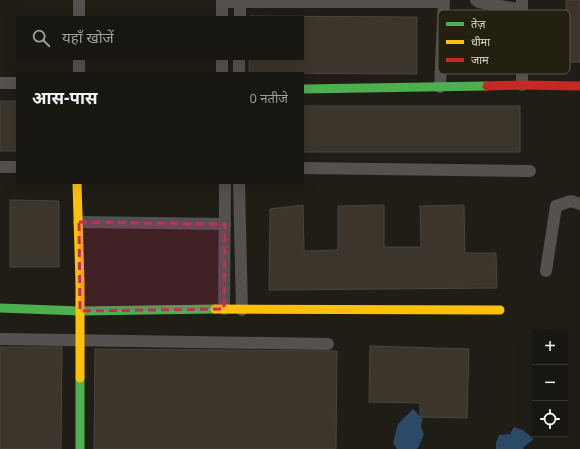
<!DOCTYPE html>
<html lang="hi">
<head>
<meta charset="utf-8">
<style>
  body { margin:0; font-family:"Open Sans","Noto Sans Devanagari",sans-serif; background:#201f19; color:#f1f3f6 }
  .controls { position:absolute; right:12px; bottom:12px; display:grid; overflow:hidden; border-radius:0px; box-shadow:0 4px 16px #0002 }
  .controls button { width:36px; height:36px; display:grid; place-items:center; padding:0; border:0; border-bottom:1px solid #363530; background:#171610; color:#f1f3f6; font:20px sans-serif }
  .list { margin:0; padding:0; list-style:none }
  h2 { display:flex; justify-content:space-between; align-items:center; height:52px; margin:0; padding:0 16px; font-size:17px }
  h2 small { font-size:13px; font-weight:400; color:#9e9f9f }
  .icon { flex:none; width:22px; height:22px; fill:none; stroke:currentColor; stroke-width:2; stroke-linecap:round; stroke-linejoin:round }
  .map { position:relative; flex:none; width:580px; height:449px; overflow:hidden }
  .search { position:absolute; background:#171610; box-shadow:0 4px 16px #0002; left:16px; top:16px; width:288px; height:44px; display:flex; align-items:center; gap:10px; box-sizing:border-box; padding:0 14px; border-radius:0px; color:#9e9f9f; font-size:15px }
  .panel { position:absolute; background:#171610; box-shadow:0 4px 16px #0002; left:16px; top:72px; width:288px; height:112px; border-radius:0px }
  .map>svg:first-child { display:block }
  .water { fill:#2b4a68 }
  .building { fill:#3c352b; stroke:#49463f }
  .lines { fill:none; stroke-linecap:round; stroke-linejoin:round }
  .street { stroke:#54514f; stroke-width:12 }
  .fast { stroke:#4caf50; stroke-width:9 }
  .slow { stroke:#ffc107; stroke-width:9 }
  .jam { stroke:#c62828; stroke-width:9 }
  .marked { fill:#c52c67; fill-opacity:0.2; stroke:#c52c67; stroke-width:3; stroke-dasharray:8 5; stroke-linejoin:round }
  .key { fill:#232011; stroke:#5b584b; stroke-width:1 }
  .key-label { font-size:11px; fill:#dddcd2 }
</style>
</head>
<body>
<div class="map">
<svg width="580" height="449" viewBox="0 0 580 449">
  <rect width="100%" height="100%" fill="#1f1d15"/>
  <!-- water -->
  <g class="water">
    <path d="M413,409C417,412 419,417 423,419C420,425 421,428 424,434L419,446L417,449H397L393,443L398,424Z"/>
    <polygon points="514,427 523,430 534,439 524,447 523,449 496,449 496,443 499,435 510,434"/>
  </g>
  <!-- building -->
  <g class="building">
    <rect x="566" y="0" width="14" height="62"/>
    <polygon points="249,16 417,17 417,74 249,73 249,59 303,59 303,17 249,17"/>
    <rect x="0" y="101" width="17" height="50"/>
    <rect x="303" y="106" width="217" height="46"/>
    <polygon points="10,200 59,201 59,267 10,267"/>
    <polygon points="303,205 304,251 338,250 338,206 384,205 384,247 421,247 420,206 464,205 465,253 496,253 497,288 269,290 270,209"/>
    <polygon points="370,346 469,349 467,418 420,417 420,403 369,402"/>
    <polygon points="0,347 62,347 61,449 0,449"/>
    <polygon points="95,349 337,351 336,449 94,449"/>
  </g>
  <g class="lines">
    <!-- street -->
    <g class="street">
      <polyline points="476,0 479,2 522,10"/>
      <polyline points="222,2 444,2"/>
      <polyline points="79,17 79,0"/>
      <polyline points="222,17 222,0"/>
      <polyline points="240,17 240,0"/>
      <polyline points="79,73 79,59"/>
      <polyline points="222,73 222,59"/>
      <polyline points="239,73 239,59"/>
      <polyline points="0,83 17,83"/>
      <polyline points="522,85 522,0"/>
      <polyline points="440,87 444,0"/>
      <polyline points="0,167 17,167"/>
      <polyline points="303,168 530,171"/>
      <polyline points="239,183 242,310"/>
      <polyline points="79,222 225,224"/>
      <polyline points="546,271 556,206 571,201 580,204"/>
      <polyline points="224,309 225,183"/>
      <polyline points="0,339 328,344"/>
    </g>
    <!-- fast -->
    <g class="fast">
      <polyline points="303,89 487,86"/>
      <polyline points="0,308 80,311 215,309"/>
      <polyline points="80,449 80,378"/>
    </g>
    <!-- slow -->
    <g class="slow">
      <polyline points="77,183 80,283 80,378"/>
      <polyline points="215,309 500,310"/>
    </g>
    <!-- jam -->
    <polyline class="jam" points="487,86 522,85 580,86"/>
  </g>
  <!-- marked area -->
  <path class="marked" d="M79,222L225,224L224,309L80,311Z"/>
  <!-- legend -->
  <rect x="438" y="10" width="132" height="64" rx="6" class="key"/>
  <rect x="446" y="22" width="18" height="4" fill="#4caf50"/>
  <rect x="446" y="40" width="18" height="4" fill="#ffc107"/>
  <rect x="446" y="58" width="18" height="4" fill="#c62828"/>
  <g class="key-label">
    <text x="471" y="28">तेज़</text>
    <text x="471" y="46">धीमा</text>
    <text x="471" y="64">जाम</text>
  </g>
</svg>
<div class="controls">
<button>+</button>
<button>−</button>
<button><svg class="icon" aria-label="locate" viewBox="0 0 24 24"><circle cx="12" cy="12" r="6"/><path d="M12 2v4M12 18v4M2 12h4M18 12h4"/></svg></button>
</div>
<div class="search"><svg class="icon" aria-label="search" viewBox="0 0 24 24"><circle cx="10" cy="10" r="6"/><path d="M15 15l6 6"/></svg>यहाँ खोजें</div>
<section class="panel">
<h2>आस-पास<small>0 नतीजे</small></h2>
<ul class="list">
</ul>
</section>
</div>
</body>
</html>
